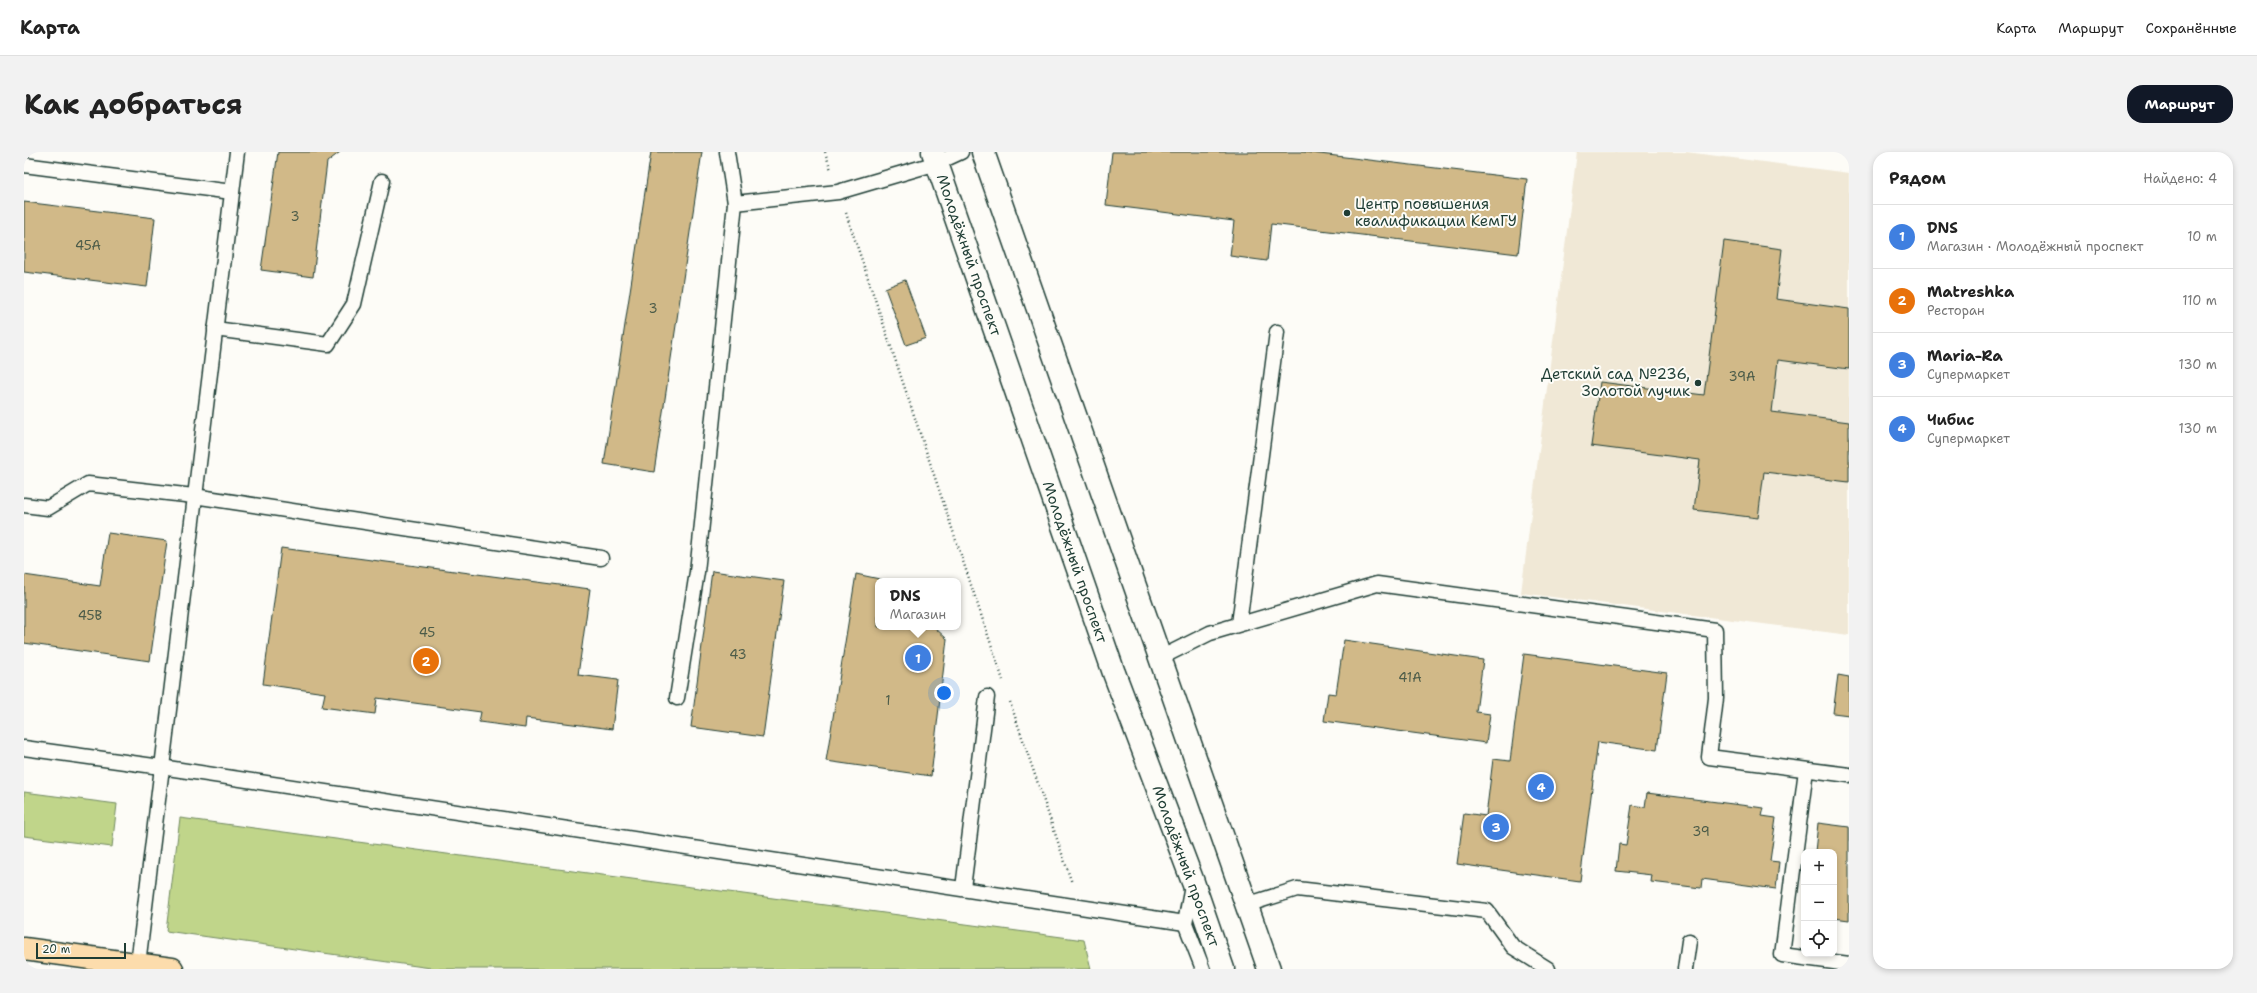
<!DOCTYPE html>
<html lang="ru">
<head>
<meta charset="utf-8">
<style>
  body { margin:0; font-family:"Shantell Sans",sans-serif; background:#f2f2f2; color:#222 }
  .controls { position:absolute; right:12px; bottom:12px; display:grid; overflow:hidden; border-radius:8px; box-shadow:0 2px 6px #0003 }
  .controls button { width:36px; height:36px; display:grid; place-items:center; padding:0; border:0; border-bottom:1px solid #e0e0e0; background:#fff; color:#222; font:20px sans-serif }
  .scale { position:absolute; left:12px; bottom:10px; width:90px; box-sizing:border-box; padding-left:4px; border:2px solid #1f3d34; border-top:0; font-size:11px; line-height:14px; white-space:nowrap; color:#1f3d34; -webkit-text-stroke:3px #fdfcf7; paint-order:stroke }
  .you { position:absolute; left:920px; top:541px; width:14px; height:14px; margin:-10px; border:3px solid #fff; border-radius:50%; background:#1a73e8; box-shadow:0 0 0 6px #1a73e833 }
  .badge { display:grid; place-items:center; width:26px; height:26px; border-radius:50%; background:#111827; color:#fff; font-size:13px; font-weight:700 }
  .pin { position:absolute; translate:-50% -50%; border:2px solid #fff; box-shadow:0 1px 4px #0006 }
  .popup { position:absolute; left:851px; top:426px; width:86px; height:52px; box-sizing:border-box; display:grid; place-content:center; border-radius:8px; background:#fff; filter:drop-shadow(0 1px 3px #0005); font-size:13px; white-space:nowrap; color:#767676 }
  .popup b { font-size:15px; color:#222 }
  .popup::after { content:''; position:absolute; left:50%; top:100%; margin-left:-8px; border:8px solid transparent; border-top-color:#fff }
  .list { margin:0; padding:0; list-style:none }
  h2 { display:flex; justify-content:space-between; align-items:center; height:52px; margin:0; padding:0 16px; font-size:17px }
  h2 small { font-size:13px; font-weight:400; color:#767676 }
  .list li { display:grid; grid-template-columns:26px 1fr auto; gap:12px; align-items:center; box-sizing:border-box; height:64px; padding:0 16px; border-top:1px solid #e0e0e0 }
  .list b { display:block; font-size:15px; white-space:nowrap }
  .list p { margin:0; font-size:13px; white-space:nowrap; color:#767676 }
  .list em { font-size:13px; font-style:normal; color:#767676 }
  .icon { flex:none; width:22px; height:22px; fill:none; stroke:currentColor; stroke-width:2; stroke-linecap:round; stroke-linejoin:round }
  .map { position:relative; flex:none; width:1825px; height:817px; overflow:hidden; border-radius:16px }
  header { display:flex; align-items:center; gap:24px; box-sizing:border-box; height:56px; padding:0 20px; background:#fff; border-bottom:1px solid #e0e0e0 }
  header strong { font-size:19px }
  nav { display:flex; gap:22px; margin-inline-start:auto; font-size:14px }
  .intro { display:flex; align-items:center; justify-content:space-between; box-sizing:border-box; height:96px; padding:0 24px }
  h1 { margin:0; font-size:28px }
  .button { padding:10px 18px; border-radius:16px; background:#111827; color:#fff; font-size:14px; font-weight:700 }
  main { display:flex; gap:24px; padding:0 24px }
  aside { flex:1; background:#fff; border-radius:16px; box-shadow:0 2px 6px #0003 }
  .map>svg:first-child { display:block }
  .built { fill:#f0e8d6 }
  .green { fill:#c0d58a; stroke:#70895f }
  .building { fill:#d1b988; stroke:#1f3d34 }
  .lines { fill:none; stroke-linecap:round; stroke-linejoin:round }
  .service-casing { stroke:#1f3d34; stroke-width:17 }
  .secondary-casing { stroke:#1f3d34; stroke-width:25 }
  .primary-casing { stroke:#1f3d34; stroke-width:25 }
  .path { stroke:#1f3d34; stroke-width:2.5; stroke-dasharray:1 3; stroke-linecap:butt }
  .service { stroke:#fdfcf7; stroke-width:14 }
  .secondary { stroke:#fdfcf7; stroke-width:22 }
  .primary { stroke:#fcdcac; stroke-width:22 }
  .poi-dot { fill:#1f3d34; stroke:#fdfcf7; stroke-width:1.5 }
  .labels { text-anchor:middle; stroke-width:4; stroke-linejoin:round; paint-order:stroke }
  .number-label { font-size:13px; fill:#4c5c49 }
  .poi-label { font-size:15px; fill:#1f3d34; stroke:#fdfcf7; text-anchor:start }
  .street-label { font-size:15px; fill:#1f3d34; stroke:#fdfcf7 }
</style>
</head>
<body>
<header>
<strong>Карта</strong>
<nav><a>Карта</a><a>Маршрут</a><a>Сохранённые</a></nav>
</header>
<div class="intro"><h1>Как добраться</h1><a class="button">Маршрут</a></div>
<main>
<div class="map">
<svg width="1825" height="817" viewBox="0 0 1825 817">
  <rect width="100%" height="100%" fill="#fdfcf7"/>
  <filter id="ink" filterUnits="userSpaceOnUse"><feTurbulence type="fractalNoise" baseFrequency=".025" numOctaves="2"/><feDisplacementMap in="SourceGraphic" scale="8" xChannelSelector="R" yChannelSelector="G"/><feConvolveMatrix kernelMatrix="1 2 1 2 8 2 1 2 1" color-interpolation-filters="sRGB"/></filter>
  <g filter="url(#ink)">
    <!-- built -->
    <polygon class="built" points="1553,0 1662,0 1825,21 1825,483 1497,441"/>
    <!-- green -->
    <g class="green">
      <polygon points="0,640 93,652 88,695 0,684"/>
      <polygon points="156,666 1060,788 1067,817 414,817 142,779"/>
    </g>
    <!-- building -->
    <g class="building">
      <polygon points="254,0 316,0 303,10 289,125 237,118"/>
      <polygon points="627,0 678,0 630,320 580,312"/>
      <polygon points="1088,0 1279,0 1503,27 1494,102 1247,72 1243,109 1206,104 1210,69 1082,53"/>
      <polygon points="0,50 131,66 123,135 0,120"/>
      <polygon points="1700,89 1758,97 1752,147 1825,157 1825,217 1754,208 1748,260 1825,270 1825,330 1740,320 1734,366 1670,358 1676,308 1567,294 1576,230 1680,243"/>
      <polygon points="881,128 902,186 882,193 861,136"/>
      <polygon points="84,381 143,389 126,509 0,491 0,423 76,434"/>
      <polygon points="257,396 566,437 554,523 594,528 588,577 502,566 501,576 455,570 457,560 353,546 351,562 298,555 301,541 239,532"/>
      <polygon points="688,419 760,429 739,585 667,575"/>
      <polygon points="832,422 865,429 854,429 854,475 910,475 923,487 907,624 802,609"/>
      <polygon points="1320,488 1459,508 1452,560 1466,562 1462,591 1300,569 1304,541 1312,542"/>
      <polygon points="1500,502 1643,521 1633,598 1574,590 1556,729 1433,712 1440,661 1462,664 1469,607 1486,609"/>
      <polygon points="1814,523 1825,525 1825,563 1809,561"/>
      <polygon points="1623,641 1740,656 1738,664 1752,666 1746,709 1755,710 1752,737 1678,727 1677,736 1627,730 1628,723 1592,719 1595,692 1602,693 1608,653 1621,655"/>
      <polygon points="1794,671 1825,675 1825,768 1810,766 1810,700 1791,700"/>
    </g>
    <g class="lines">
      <defs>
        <g id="service">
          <polyline points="0,13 208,40"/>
          <polyline points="711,51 814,40 913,11 937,0"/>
          <polyline points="191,177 304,192 330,152 358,29"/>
          <polyline points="0,353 24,356 64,332 170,344 577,406"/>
          <polyline points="1215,472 1253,180"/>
          <polyline points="1136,506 1186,481 1353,432 1691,478 1692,546 1685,605 1825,623"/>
          <polyline points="653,546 673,420 711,51 703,0"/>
          <polyline points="0,596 137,615 1161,771"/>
          <polyline points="1782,618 1758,803 1825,812"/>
          <polyline points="1168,734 1161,771 1179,817"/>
          <polyline points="939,736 963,545"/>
          <polyline points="1222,753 1273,737 1463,759 1489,795 1524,817"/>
          <polyline points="114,812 213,0"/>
          <polyline points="1661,817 1665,789"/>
        </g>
        <g id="secondary">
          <polyline points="909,0 1090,521 1169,730 1199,817"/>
          <polyline points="959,0 1245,817"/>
        </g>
        <polyline id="primary" points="0,797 148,817"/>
      </defs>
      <!-- service casing -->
      <use href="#service" class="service-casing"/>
      <!-- secondary casing -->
      <use href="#secondary" class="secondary-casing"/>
      <!-- primary casing -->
      <use href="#primary" class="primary-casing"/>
      <!-- path -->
      <g class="path">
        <polyline points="801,0 807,18"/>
        <polyline points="822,61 979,528"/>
        <polyline points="986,550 1048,731"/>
      </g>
      <!-- service -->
      <use href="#service" class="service"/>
      <!-- secondary -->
      <use href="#secondary" class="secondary"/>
      <!-- primary -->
      <use href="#primary" class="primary"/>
    </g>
  </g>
  <!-- markers -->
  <g class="poi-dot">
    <circle cx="1323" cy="61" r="4"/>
    <circle cx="1674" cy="231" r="4"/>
  </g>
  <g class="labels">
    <!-- number labels -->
    <g class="number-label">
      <text x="271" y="69">3</text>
      <text x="64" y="98">45А</text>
      <text x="629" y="161">3</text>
      <text x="1718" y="229">39А</text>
      <text x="66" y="468">45В</text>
      <text x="403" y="485">45</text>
      <text x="714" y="507">43</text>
      <text x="1386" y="530">41А</text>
      <text x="864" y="553">1</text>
      <text x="1677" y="684">39</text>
    </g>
    <!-- poi labels -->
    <g class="poi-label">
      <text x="1331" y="57">Центр повышения<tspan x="1331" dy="17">квалификации КемГУ</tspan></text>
      <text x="1666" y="227" text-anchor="end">Детский сад №236,<tspan x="1666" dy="17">Золотой лучик</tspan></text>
    </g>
    <!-- street labels -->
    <g class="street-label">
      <text transform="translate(945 103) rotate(71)" y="5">Молодёжный проспект</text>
      <text transform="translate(1051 410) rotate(71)" y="5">Молодёжный проспект</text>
      <text transform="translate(1162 714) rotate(70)" y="5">Молодёжный проспект</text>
    </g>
  </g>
</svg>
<div class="controls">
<button>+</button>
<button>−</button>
<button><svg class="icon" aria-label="locate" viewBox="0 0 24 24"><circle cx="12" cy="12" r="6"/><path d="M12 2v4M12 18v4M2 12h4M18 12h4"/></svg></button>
</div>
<div class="scale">20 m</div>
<div class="you"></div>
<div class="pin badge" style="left:894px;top:506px;background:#3f7fe0">1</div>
<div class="popup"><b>DNS</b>Магазин</div>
<div class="pin badge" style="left:402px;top:509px;background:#e8710a">2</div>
<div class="pin badge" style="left:1472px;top:675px;background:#3f7fe0">3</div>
<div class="pin badge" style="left:1517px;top:635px;background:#3f7fe0">4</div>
</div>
<aside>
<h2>Рядом<small>Найдено: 4</small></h2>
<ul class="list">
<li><span class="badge" style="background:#3f7fe0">1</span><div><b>DNS</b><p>Магазин · Молодёжный проспект</p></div><em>10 m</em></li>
<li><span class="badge" style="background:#e8710a">2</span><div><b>Matreshka</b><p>Ресторан</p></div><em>110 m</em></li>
<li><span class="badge" style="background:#3f7fe0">3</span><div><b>Maria-Ra</b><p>Супермаркет</p></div><em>130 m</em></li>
<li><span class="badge" style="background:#3f7fe0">4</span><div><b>Чибис</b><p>Супермаркет</p></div><em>130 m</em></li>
</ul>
</aside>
</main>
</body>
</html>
